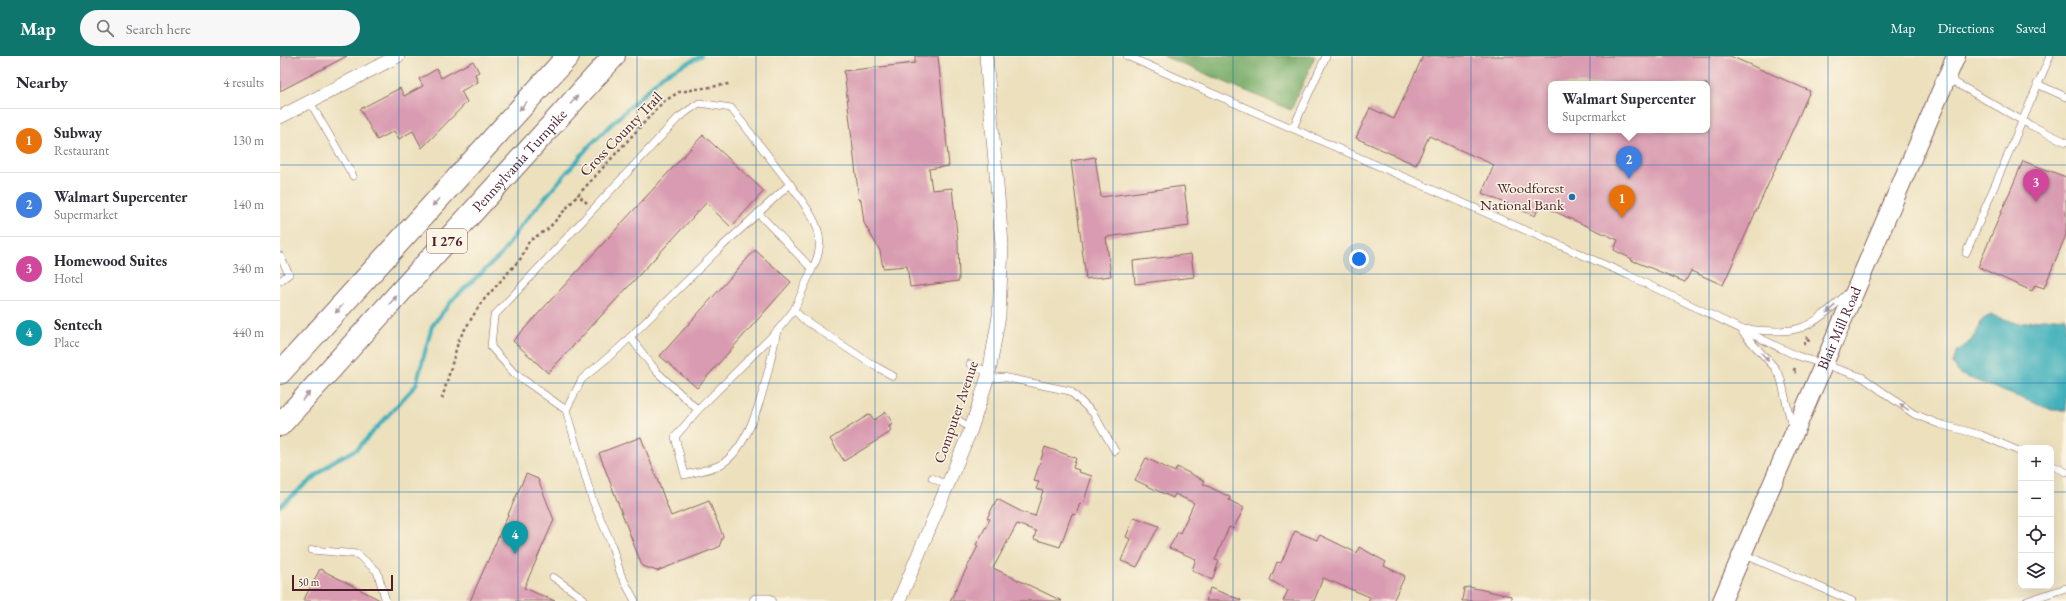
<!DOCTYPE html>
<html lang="en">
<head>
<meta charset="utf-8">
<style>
  body { margin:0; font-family:"EB Garamond",serif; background:#f7f7f7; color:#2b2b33 }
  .controls { position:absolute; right:12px; bottom:12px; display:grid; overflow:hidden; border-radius:8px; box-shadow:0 4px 16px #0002 }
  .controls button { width:36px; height:36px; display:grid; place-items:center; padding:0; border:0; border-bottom:1px solid #e1e1e2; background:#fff; color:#2b2b33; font:20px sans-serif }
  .scale { position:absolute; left:12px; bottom:10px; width:101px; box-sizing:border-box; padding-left:4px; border:2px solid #4a1f2b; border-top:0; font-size:11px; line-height:14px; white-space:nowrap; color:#4a1f2b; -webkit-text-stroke:3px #fcf5e5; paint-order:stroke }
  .you { position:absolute; left:1079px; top:203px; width:14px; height:14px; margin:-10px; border:3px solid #fff; border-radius:50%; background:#1a73e8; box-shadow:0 0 0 6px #1a73e833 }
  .badge { display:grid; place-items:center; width:26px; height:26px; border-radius:50%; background:#0f766e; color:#fff; font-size:13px; font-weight:700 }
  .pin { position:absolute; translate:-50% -33px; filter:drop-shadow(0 1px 2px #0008) }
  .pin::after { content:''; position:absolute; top:21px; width:14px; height:12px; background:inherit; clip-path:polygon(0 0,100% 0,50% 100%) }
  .popup { position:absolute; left:1268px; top:25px; width:162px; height:52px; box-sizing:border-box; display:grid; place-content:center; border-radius:8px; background:#fff; filter:drop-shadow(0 1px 3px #0005); font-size:13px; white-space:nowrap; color:#7c7c81 }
  .popup b { font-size:15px; color:#2b2b33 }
  .popup::after { content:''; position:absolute; left:50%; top:100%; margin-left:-8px; border:8px solid transparent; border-top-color:#fff }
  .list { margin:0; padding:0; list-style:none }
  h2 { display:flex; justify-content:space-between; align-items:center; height:52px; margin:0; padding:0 16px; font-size:17px }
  h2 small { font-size:13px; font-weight:400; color:#7c7c81 }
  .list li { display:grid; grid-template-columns:26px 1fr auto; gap:12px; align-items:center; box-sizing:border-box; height:64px; padding:0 16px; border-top:1px solid #e1e1e2 }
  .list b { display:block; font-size:15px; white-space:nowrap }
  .list p { margin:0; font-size:13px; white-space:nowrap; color:#7c7c81 }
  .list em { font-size:13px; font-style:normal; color:#7c7c81 }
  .icon { flex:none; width:22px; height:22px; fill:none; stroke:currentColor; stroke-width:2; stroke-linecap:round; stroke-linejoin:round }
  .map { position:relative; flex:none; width:1786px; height:545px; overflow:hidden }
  header { display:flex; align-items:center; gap:24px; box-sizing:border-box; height:56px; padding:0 20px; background:#0f766e; color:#fff }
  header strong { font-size:19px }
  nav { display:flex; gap:22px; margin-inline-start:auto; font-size:14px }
  .search { width:280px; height:36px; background:#f7f7f7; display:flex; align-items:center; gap:10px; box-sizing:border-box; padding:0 14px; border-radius:22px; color:#7c7c81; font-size:15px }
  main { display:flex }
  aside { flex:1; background:#fff }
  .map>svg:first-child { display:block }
  .forest { fill:#74aa66; stroke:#5f6448 }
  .water { fill:#40b0bb; stroke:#456873 }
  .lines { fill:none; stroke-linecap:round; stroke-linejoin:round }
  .stream { stroke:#40b0bb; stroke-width:4 }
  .building { fill:#d99bb1; fill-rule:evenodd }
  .service-casing { stroke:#83635e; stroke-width:8 }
  .minor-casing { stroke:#83635e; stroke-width:14 }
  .secondary-casing { stroke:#83635e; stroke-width:20 }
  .motorway-casing { stroke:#83635e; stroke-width:24 }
  .path { stroke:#83635e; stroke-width:2.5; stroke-dasharray:3 3; stroke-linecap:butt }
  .service { stroke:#fff; stroke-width:7 }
  .minor { stroke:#fff; stroke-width:13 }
  .secondary { stroke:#fff; stroke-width:18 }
  .motorway { stroke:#fff; stroke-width:22 }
  .oneway { fill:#ae9aa0 }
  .grid { fill:none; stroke:#1f6fb2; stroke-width:1; stroke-opacity:0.55 }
  .poi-dot { fill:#1f6fb2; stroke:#fcf5e5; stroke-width:1.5 }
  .labels { text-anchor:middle; stroke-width:3; stroke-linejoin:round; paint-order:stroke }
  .shield { fill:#fcf5e5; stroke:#7f5f63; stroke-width:1 }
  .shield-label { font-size:14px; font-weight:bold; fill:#4a1f2b }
  .street-label { font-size:15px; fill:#4a1f2b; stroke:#fcf5e5 }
  .poi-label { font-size:15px; fill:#4a1f2b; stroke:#fcf5e5; text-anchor:end }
</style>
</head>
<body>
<header>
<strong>Map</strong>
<div class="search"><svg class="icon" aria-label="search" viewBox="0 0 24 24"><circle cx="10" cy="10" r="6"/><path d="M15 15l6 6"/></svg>Search here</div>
<nav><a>Map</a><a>Directions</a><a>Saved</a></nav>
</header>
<main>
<aside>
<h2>Nearby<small>4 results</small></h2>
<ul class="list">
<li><span class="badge" style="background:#e8710a">1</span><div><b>Subway</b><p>Restaurant</p></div><em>130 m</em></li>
<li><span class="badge" style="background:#3f7fe0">2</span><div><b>Walmart Supercenter</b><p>Supermarket</p></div><em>140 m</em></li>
<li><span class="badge" style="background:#d1479c">3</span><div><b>Homewood Suites</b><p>Hotel</p></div><em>340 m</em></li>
<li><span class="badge" style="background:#0f9aa8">4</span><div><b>Sentech</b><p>Place</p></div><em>440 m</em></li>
</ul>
</aside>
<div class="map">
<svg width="1786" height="545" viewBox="0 0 1786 545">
  <rect width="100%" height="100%" fill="#fcf5e5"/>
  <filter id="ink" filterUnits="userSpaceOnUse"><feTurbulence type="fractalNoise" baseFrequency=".025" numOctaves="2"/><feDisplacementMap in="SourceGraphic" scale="8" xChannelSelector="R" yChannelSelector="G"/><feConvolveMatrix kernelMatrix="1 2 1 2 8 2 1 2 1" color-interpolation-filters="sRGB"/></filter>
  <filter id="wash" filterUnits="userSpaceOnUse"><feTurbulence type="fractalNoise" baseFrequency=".012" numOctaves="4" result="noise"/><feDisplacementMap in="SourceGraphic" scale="16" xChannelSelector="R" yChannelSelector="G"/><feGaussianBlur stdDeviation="0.9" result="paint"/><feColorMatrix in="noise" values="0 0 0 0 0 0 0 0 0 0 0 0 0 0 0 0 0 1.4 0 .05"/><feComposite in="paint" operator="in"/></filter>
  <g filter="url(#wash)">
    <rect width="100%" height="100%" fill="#ece0bd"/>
    <!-- forest -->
    <polygon class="forest" points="883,0 1035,0 1011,54"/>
    <!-- water -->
    <polygon class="water" points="1712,259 1740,268 1762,263 1786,261 1786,354 1772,354 1679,318 1673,308 1676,296 1690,286 1699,272 1702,263"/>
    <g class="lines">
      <!-- stream -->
      <polyline class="stream" points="0,450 52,406 77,393 136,329 152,270 174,242 221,199 241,170 310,89 383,19 421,0"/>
    </g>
    <g id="blocks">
      <!-- building -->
      <g class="building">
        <polygon points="0,0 67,0 0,35"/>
        <polygon points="635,0 658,0 669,110 649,113 652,134 672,132 678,186 679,225 630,231 627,210 603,212 600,195 584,167 581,143 579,144 564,15 635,7"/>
        <path d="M1143,0H1450L1530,35L1443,229L1411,215L1405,226L1351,204L1352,203L1334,194L1338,184L1260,149L1255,160L1202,137L1214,109L1149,80L1136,109L1076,82L1090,52L1114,63ZM1271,28H1427V74H1271Z"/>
        <polygon points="193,5 199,16 195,18 198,26 181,35 187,46 142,92 133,75 119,83 114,75 97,84 80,53 120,32 124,40 143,30 139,23 157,13 161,22"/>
        <polygon points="423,79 484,135 451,171 426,147 268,317 233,285"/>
        <polygon points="815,101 821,141 904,130 909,170 826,181 831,220 806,223 791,105"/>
        <polygon points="1743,105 1786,121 1786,179 1764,232 1755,229 1752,235 1698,211"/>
        <polygon points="475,194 511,226 417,332 380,300"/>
        <polygon points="911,198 914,221 855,228 853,205"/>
        <polygon points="606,356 613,368 609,370 611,375 609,377 564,405 550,383 590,358 594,364"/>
        <polygon points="361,381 391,460 429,445 443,480 439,491 377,515 362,510 319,397"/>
        <polygon points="765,391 796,402 793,412 799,414 798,416 812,420 803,448 800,447 796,459 792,458 780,491 754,483 756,475 737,468 713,512 782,545 670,545 698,490 696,489 710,463 707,462 717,443 742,456 755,460 763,435 756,433 759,426 754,425"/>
        <polygon points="866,402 895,416 897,411 925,425 923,428 950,441 949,444 964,452 953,473 949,471 935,504 939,505 932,524 912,514 916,503 889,492 898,476 900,477 914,447 895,438 893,442 855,424"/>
        <polygon points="246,418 258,423 274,464 244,532 275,545 190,545"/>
        <polygon points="854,461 879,470 857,511 841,505 850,483 846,481"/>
        <polygon points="1015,475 1037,484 1040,479 1077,497 1079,491 1106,506 1104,510 1125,520 1113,545 1088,545 1090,541 1043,522 1034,545 1003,545 1008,534 990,524 997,506 1001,507"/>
        <polygon points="40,513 100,544 101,545 23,545"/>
        <polygon points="1189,531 1231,540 1231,545 1182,545 1184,532"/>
        <polygon points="930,532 961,544 961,545 926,545"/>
      </g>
    </g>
  </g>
  <g filter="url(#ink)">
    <use href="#blocks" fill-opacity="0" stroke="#83635e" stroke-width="1"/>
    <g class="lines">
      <defs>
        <g id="service">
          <polyline points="847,0 1348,219 1515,299 1582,321 1634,358 1659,368 1701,379 1741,396"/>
          <polyline points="1667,22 1750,69 1786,86"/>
          <polyline points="1757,28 1786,41"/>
          <polyline points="30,46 73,120"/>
          <polyline points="1013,72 1046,0"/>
          <path d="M510,128C529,156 552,178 532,213"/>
          <path d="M478,157L532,213L514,254L497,275L418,354L395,381L405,419C415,416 435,413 443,407C476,385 489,312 497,275"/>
          <polyline points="1686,197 1770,0"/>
          <polyline points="0,200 9,218 0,225"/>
          <polyline points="514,254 523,263 588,306 613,320"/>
          <path d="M1463,273C1522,278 1526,276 1569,236"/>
          <polyline points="1463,277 1495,312 1501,323 1512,371"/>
          <polyline points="350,281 377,316 418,354"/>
          <polyline points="690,308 709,317"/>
          <polyline points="707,323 723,321 790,335 813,357 835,395"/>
          <polyline points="286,354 302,323 338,293 437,195 510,128 451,52 419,47 398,62 214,260 211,291 234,317 286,354 312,443 331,487 341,519 355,545"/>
          <polyline points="676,362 691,373"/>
          <polyline points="1771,409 1786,416"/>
          <polyline points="652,422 667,429"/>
          <polyline points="32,494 77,498 97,515 106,545"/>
          <polyline points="1463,498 1572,545"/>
          <polyline points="273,521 303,542 305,545"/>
          <polyline points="1747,545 1786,532"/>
        </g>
        <g id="minor">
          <polyline points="0,61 118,0"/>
          <polyline points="476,545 489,545"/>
          <polyline points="619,545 691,373 709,317 719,260 722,188 706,0"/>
        </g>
        <g id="secondary">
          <path id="s1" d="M1442,545L1676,0"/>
        </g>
        <g id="motorway">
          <polyline points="0,317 288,0"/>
          <path id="s2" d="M0,369L334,0"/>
        </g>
      </defs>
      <!-- service casing -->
      <use href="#service" class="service-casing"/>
      <!-- minor casing -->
      <use href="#minor" class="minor-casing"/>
      <!-- secondary casing -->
      <use href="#secondary" class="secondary-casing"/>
      <!-- motorway casing -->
      <use href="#motorway" class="motorway-casing"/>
      <!-- path -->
      <g class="path">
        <polyline points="307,147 298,139 383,46 399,36 449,28"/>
        <polyline points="1527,284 1531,285"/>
        <polyline points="1524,289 1528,280"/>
        <polyline points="1515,312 1513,316 1516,316"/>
        <polyline points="162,343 179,283 201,247 242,201 249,185 268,173 298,139"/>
      </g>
      <!-- service -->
      <use href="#service" class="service"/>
      <!-- minor -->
      <use href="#minor" class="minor"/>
      <!-- secondary -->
      <use href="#secondary" class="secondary"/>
      <!-- motorway -->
      <use href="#motorway" class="motorway"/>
    </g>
    <!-- one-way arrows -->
    <defs><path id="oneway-solid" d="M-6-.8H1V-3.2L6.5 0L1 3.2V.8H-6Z"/></defs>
    <g class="oneway">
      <use href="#oneway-solid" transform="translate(294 44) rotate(-48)"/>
      <use href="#oneway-solid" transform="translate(243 50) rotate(132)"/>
      <use href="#oneway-solid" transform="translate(156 146) rotate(132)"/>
      <use href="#oneway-solid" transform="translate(113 244) rotate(-48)"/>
      <use href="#oneway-solid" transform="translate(59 253) rotate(132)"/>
      <use href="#oneway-solid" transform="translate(1551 253) rotate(137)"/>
      <use href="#oneway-solid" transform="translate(1485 301) rotate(49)"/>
      <use href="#oneway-solid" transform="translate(26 340) rotate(-48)"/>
      <use href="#oneway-solid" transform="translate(1624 351) rotate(-145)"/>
    </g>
  </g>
  <!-- grid -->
  <path class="grid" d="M119,0V545M238,0V545M357,0V545M476,0V545M595,0V545M714,0V545M833,0V545M953,0V545M1072,0V545M1191,0V545M1310,0V545M1429,0V545M1548,0V545M1667,0V545M0,109H1786M0,218H1786M0,327H1786M0,436H1741M1771,436H1786"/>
  <!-- markers -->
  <circle class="poi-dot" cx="1292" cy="141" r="4"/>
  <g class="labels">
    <!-- shield labels -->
    <rect class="shield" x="147" y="173" width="40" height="24" rx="3"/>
    <g class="shield-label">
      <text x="167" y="190">I 276</text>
    </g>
    <!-- street labels -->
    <g class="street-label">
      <text transform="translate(341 78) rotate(-46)" y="5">Cross County Trail</text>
      <text dy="5" stroke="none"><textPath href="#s2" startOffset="357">Pennsylvania Turnpike</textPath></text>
      <text dy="5" stroke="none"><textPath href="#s1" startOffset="297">Blair Mill Road</textPath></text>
      <text transform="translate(676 356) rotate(-71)" y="5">Computer Avenue</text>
    </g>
    <!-- poi labels -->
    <g class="poi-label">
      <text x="1284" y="137">Woodforest<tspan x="1284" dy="17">National Bank</tspan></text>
    </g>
  </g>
</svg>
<div class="controls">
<button>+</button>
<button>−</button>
<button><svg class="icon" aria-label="locate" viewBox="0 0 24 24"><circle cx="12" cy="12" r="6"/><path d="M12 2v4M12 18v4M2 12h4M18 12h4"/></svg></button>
<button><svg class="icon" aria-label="layers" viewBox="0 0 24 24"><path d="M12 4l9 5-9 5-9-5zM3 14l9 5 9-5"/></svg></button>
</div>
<div class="scale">50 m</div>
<div class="you"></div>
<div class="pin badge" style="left:1342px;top:162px;background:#e8710a">1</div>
<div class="pin badge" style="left:1349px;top:123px;background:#3f7fe0">2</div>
<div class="popup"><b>Walmart Supercenter</b>Supermarket</div>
<div class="pin badge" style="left:1756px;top:146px;background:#d1479c">3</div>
<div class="pin badge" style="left:235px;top:498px;background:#0f9aa8">4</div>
</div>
</main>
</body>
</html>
